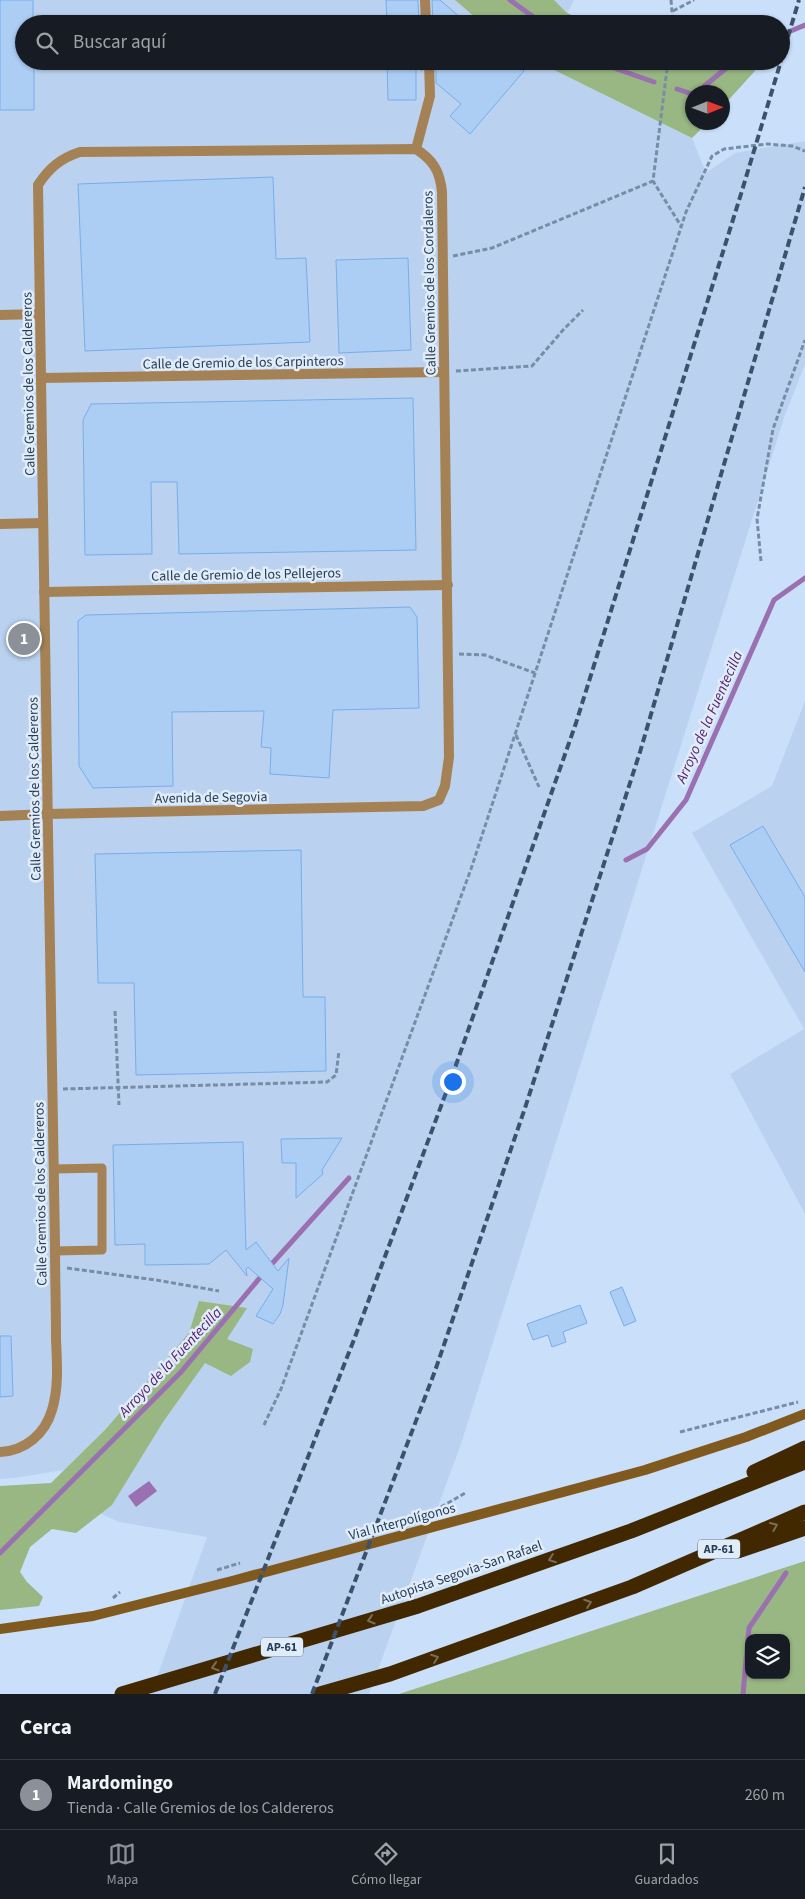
<!DOCTYPE html>
<html lang="es">
<head>
<meta charset="utf-8">
<style>
  body { margin:0; font-family:"Source Sans 3",sans-serif; background:#242831; color:#f1f3f6 }
  .controls { position:absolute; right:15px; bottom:15px; display:grid; overflow:hidden; border-radius:10px; box-shadow:0 1px 4px #0004 }
  .controls button { width:45px; height:45px; display:grid; place-items:center; padding:0; border:0; border-bottom:1px solid #363941; background:#171b24; color:#f1f3f6; font:25px sans-serif }
  .compass { position:absolute; left:685px; top:85px; width:45px; height:45px; border-radius:50%; background:#171b24; box-shadow:0 1px 4px #0004; rotate:89deg }
  .you { position:absolute; left:452px; top:1081px; width:18px; height:18px; margin:-12px; border:4px solid #fff; border-radius:50%; background:#1a73e8; box-shadow:0 0 0 8px #1a73e833 }
  .badge { display:grid; place-items:center; width:32px; height:32px; border-radius:50%; background:#8c9099; color:#fff; font-size:16px; font-weight:700 }
  .pin { position:absolute; translate:-50% -50%; border:2px solid #fff; box-shadow:0 1px 5px #0006 }
  .list { margin:0; padding:0; list-style:none }
  h2 { display:flex; justify-content:space-between; align-items:center; height:65px; margin:0; padding:0 20px; font-size:21px }
  h2 small { font-size:16px; font-weight:400; color:#9ea1a6 }
  .list li { display:grid; grid-template-columns:32px 1fr auto; gap:15px; align-items:center; box-sizing:border-box; height:70px; padding:0 20px; border-top:1px solid #363941 }
  .list b { display:block; font-size:19px; white-space:nowrap }
  .list p { margin:0; font-size:16px; white-space:nowrap; color:#9ea1a6 }
  .list em { font-size:16px; font-style:normal; color:#9ea1a6 }
  .icon { flex:none; width:28px; height:28px; fill:none; stroke:currentColor; stroke-width:2; stroke-linecap:round; stroke-linejoin:round }
  .map { position:relative; flex:none; width:805px; height:1694px; overflow:hidden }
  .search { position:absolute; background:#171b24; box-shadow:0 1px 4px #0004; left:15px; right:15px; top:15px; height:55px; display:flex; align-items:center; gap:12px; box-sizing:border-box; padding:0 18px; border-radius:28px; color:#9ea1a6; font-size:19px }
  .sheet { height:135px; background:#171b24 }
  nav { display:flex; justify-content:space-around; align-items:center; box-sizing:border-box; height:70px; border-top:1px solid #363941; background:#171b24; font-size:14px; color:#9ea1a6 }
  nav a { display:grid; justify-items:center; gap:2px }
  nav .on { color:#8c9099 }
  .map>svg:first-child { display:block }
  .built { fill:#bad2ef }
  .green { fill:#98b783; fill-rule:evenodd }
  .water { fill:#9a70b0 }
  .lines { fill:none; stroke-linecap:round; stroke-linejoin:round }
  .stream { stroke:#9a70b0; stroke-width:5 }
  .building { fill:#accdf4; stroke:#77adec }
  .path { stroke:#778da7; stroke-width:3; stroke-dasharray:5 2.5; stroke-linecap:butt }
  .lane { stroke:#a58256; stroke-width:9 }
  .street { stroke:#a58256; stroke-width:10 }
  .secondary { stroke:#80591e; stroke-width:10 }
  .highway { stroke:#422800; stroke-width:15 }
  .rail { stroke:#3c526c; stroke-width:4; stroke-dasharray:8 4; stroke-linecap:butt }
  .oneway { stroke:#7a6d57 }
  .labels { text-anchor:middle; stroke-width:5; stroke-linejoin:round; paint-order:stroke }
  .shield { fill:#e1ecf9; stroke:#5e7188; stroke-width:1 }
  .shield-label { font-size:12px; font-weight:bold; fill:#263c57 }
  .street-label { font-size:14px; fill:#263c57; stroke:#e1ecf9 }
  .water-label { font-size:15px; font-style:italic; fill:#521c6b; stroke:#e1ecf9 }
</style>
</head>
<body>
<div class="map">
<svg width="805" height="1694" viewBox="0 0 805 1694">
  <rect width="100%" height="100%" fill="#cae0fa"/>
  <!-- built -->
  <g class="built">
    <polygon points="0,0 574,0 562,24 24,24 24,61 546,61 544,65 692,138 706,173 735,153 805,141 805,364 784,418 461,1444 369,1694 151,1694 207,1537 119,1522 84,1506 140,1458 14,1478 0,1479"/>
    <polygon points="805,701 805,1214 730,1074 804,1029 692,833 772,786"/>
  </g>
  <!-- green -->
  <g class="green">
    <polygon points="455,0 554,0 567,13 592,24 483,24"/>
    <polygon points="533,61 679,61 685,64 687,61 764,61 723,106 722,92 692,92 692,122 707,123 692,138 544,65"/>
    <polygon points="199,1301 247,1308 227,1339 253,1349 250,1362 231,1376 205,1363 163,1422 112,1505 76,1533 52,1529 30,1547 20,1572 27,1582 43,1597 39,1606 0,1610 0,1486 51,1483 105,1430 189,1333"/>
    <path d="M805,1561V1694H399ZM749,1638H786V1675H749Z"/>
  </g>
  <!-- water -->
  <polygon class="water" points="149,1481 157,1491 136,1507 128,1496"/>
  <g class="lines">
    <!-- stream -->
    <g class="stream">
      <polyline points="510,0 543,24"/>
      <polyline points="781,35 805,25"/>
      <polyline points="594,61 654,82"/>
      <polyline points="677,89 692,94"/>
      <polyline points="697,92 735,61"/>
      <polyline points="626,860 647,849 686,800 774,600 805,578"/>
      <polyline points="269,1267 349,1178"/>
      <polyline points="0,1553 181,1372 263,1274"/>
      <polyline points="743,1694 749,1628 786,1573"/>
    </g>
  </g>
  <!-- building -->
  <g class="building">
    <polygon points="0,0 33,0 33,24 24,24 24,61 34,61 34,110 0,110"/>
    <polygon points="386,0 418,0 419,24 387,24"/>
    <polygon points="432,0 440,0 468,24 433,24"/>
    <polygon points="387,61 422,61 422,71 416,65 416,100 388,100"/>
    <polygon points="436,61 512,61 524,71 470,134 450,116 461,104 436,83"/>
    <polygon points="273,177 276,259 306,258 310,342 85,351 78,184"/>
    <polygon points="408,258 411,350 339,353 336,260"/>
    <polygon points="413,398 416,550 179,554 177,482 151,482 152,554 85,555 83,420 91,404"/>
    <polygon points="410,607 417,617 419,708 333,710 329,778 270,774 271,748 261,747 264,711 172,712 173,786 93,788 79,766 78,621 86,615"/>
    <polygon points="763,826 805,897 805,972 730,845"/>
    <polygon points="301,850 303,997 325,997 326,1071 136,1075 134,983 98,983 95,854"/>
    <polygon points="342,1138 322,1170 323,1174 296,1198 296,1163 282,1163 281,1139"/>
    <polygon points="243,1142 246,1250 256,1242 278,1271 289,1258 283,1305 280,1314 273,1324 256,1316 273,1289 248,1267 246,1269 247,1276 226,1250 209,1264 145,1265 145,1244 115,1245 113,1145"/>
    <polygon points="622,1287 636,1321 624,1326 610,1292"/>
    <polygon points="580,1305 587,1323 563,1332 566,1342 552,1347 548,1335 533,1340 527,1324"/>
    <polygon points="0,1336 11,1336 13,1396 0,1397"/>
  </g>
  <g class="lines">
    <!-- path -->
    <g class="path">
      <polyline points="671,0 673,24"/>
      <polyline points="673,11 694,0"/>
      <polyline points="668,61 653,181 681,226"/>
      <polyline points="453,256 492,248 653,181"/>
      <polyline points="456,371 532,366 564,329 583,310"/>
      <polyline points="761,561 757,519 773,429 805,340"/>
      <polyline points="459,654 485,655 535,673"/>
      <polyline points="516,735 539,787"/>
      <polyline points="115,1011 119,1105"/>
      <polyline points="63,1089 327,1082 336,1075 339,1051"/>
      <polyline points="67,1268 156,1280 219,1291"/>
      <polyline points="264,1425 281,1389 471,869 686,212 712,156 724,149 767,144 792,146 805,151"/>
      <polyline points="680,1432 798,1402"/>
      <polyline points="441,1507 467,1492"/>
      <polyline points="217,1570 240,1563"/>
      <polyline points="113,1598 120,1592"/>
    </g>
    <!-- lane -->
    <polyline class="lane" points="54,1169 102,1168 102,1250 55,1251"/>
    <!-- street -->
    <g class="street">
      <polyline points="425,0 426,24"/>
      <polyline points="416,149 430,96 429,61"/>
      <polyline points="0,315 40,314"/>
      <polyline points="41,378 444,372"/>
      <polyline points="0,524 43,523"/>
      <polyline points="44,592 448,585"/>
      <path d="M0,816L48,814L423,806L439,800L445,786L449,757L442,192C440,171 433,160 416,149L80,152C61,158 49,168 38,185C41,401 45,616 48,831C51,969 53,1107 55,1244C55,1276 56,1307 56,1339C57,1363 59,1387 52,1410C45,1434 25,1451 0,1452"/>
    </g>
    <!-- secondary -->
    <polyline class="secondary" points="0,1629 93,1616 232,1581 645,1470 746,1437 805,1414"/>
    <!-- highway -->
    <g class="highway">
      <polyline points="754,1472 805,1448"/>
      <polyline points="738,1551 805,1528"/>
      <polyline points="122,1694 418,1606 631,1531 805,1462"/>
      <polyline points="320,1694 390,1674 632,1587 805,1512"/>
    </g>
    <!-- rail -->
    <g class="rail">
      <polyline points="781,60 799,0"/>
      <polyline points="215,1694 355,1337 450,1082 576,723 741,194 781,61"/>
      <polyline points="312,1694 435,1371 525,1108 640,752 805,187"/>
    </g>
  </g>
  <!-- one-way arrows -->
  <defs><path id="oneway-chevron" d="M-2-3.5L2.5 0L-2 3.5" fill="none" stroke-width="1.6" stroke-linecap="round" stroke-linejoin="round" transform="scale(1.25)"/></defs>
  <g class="oneway">
    <use href="#oneway-chevron" transform="translate(774 1526) rotate(-23)"/>
    <use href="#oneway-chevron" transform="translate(552 1559) rotate(160)"/>
    <use href="#oneway-chevron" transform="translate(588 1603) rotate(-20)"/>
    <use href="#oneway-chevron" transform="translate(371 1620) rotate(163)"/>
    <use href="#oneway-chevron" transform="translate(435 1658) rotate(-20)"/>
    <use href="#oneway-chevron" transform="translate(215 1667) rotate(163)"/>
  </g>
  <g class="labels">
    <!-- shield labels -->
    <g class="shield">
      <rect x="698" y="1539.5" width="42" height="19" rx="4"/>
      <rect x="261" y="1637.5" width="42" height="19" rx="4"/>
    </g>
    <g class="shield-label">
      <text x="719" y="1553">AP-61</text>
      <text x="282" y="1651">AP-61</text>
    </g>
    <!-- street labels -->
    <g class="street-label">
      <text transform="translate(429 283) rotate(-91)" y="5">Calle Gremios de los Cordaleros</text>
      <text transform="translate(243 362) rotate(-1)" y="5">Calle de Gremio de los Carpinteros</text>
      <text transform="translate(28 384) rotate(-91)" y="5">Calle Gremios de los Caldereros</text>
      <text transform="translate(246 574) rotate(-1)" y="5">Calle de Gremio de los Pellejeros</text>
      <text transform="translate(34 789) rotate(-91)" y="5">Calle Gremios de los Caldereros</text>
      <text transform="translate(211 797) rotate(-1)" y="5">Avenida de Segovia</text>
      <text transform="translate(40 1194) rotate(-91)" y="5">Calle Gremios de los Caldereros</text>
      <text transform="translate(402 1521) rotate(-15)" y="5">Vial Interpolígonos</text>
      <text transform="translate(461 1572) rotate(-19)" y="5">Autopista Segovia-San Rafael</text>
    </g>
    <!-- water labels -->
    <g class="water-label">
      <text transform="translate(709 717) rotate(-66)" y="5">Arroyo de la Fuentecilla</text>
      <text transform="translate(170 1362) rotate(-47)" y="5">Arroyo de la Fuentecilla</text>
    </g>
  </g>
</svg>
<div class="controls">
<button><svg class="icon" aria-label="layers" viewBox="0 0 24 24"><path d="M12 4l9 5-9 5-9-5zM3 14l9 5 9-5"/></svg></button>
</div>
<svg class="compass" viewBox="-18 -18 36 36"><path d="M0-13l5 13h-10z" fill="#e53935"/><path d="M0 13l5-13h-10z" fill="#9ea1a6"/></svg>
<div class="you"></div>
<div class="pin badge" style="left:24px;top:639px">1</div>
<div class="search"><svg class="icon" aria-label="search" viewBox="0 0 24 24"><circle cx="10" cy="10" r="6"/><path d="M15 15l6 6"/></svg>Buscar aquí</div>
</div>
<section class="sheet">
<h2>Cerca<small></small></h2>
<ul class="list">
<li><span class="badge">1</span><div><b>Mardomingo</b><p>Tienda · Calle Gremios de los Caldereros</p></div><em>260 m</em></li>
</ul>
</section>
<nav>
<a class="on"><svg class="icon" aria-label="map" viewBox="0 0 24 24"><path d="M3 6l6-2 6 2 6-2v14l-6 2-6-2-6 2zM9 4v14M15 6v14"/></svg>Mapa</a>
<a><svg class="icon" aria-label="directions" viewBox="0 0 24 24"><path d="M12 3l9 9-9 9-9-9zM9 14v-3h6M13 9l2 2-2 2"/></svg>Cómo llegar</a>
<a><svg class="icon" aria-label="saved" viewBox="0 0 24 24"><path d="M7 4h10v16l-5-4-5 4z"/></svg>Guardados</a>
</nav>
</body>
</html>
